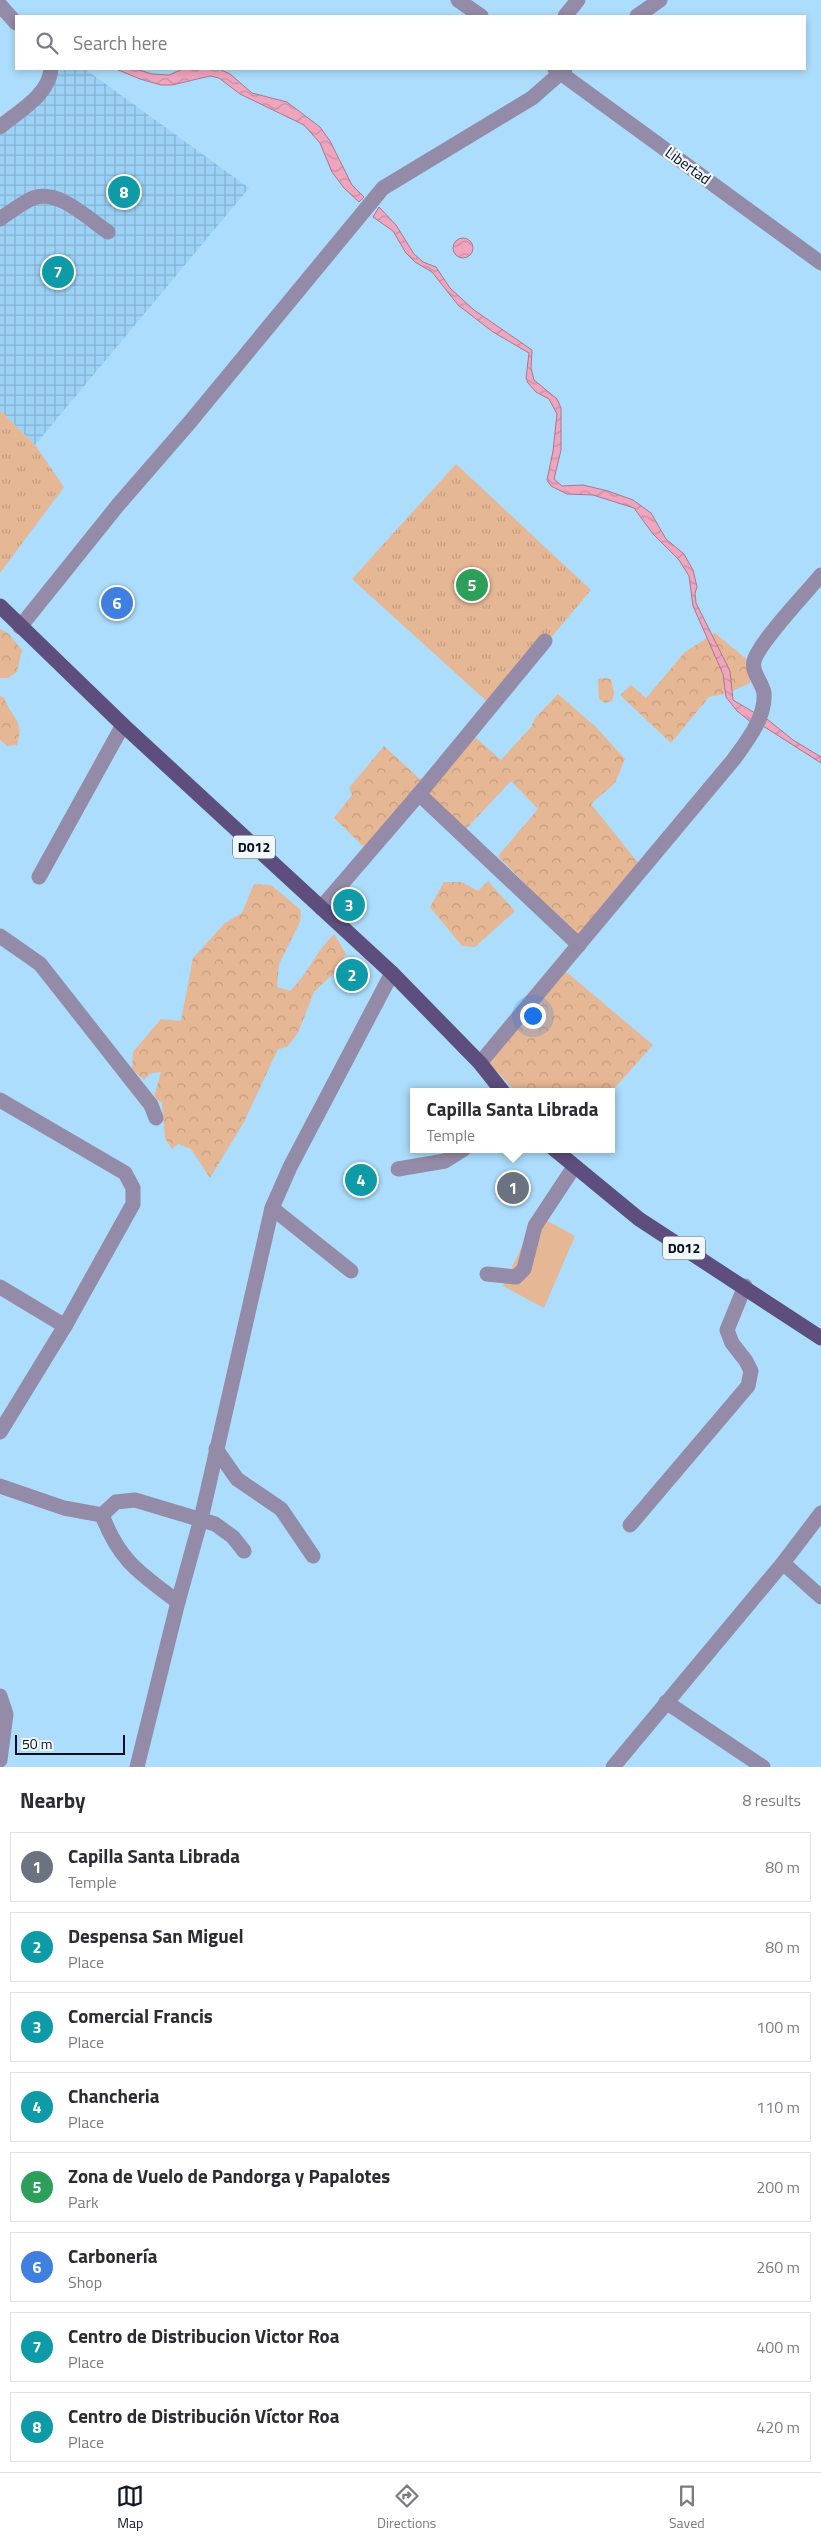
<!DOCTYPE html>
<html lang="en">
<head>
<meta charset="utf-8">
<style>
  body { margin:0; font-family:"Titillium Web",sans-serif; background:#f2f2f3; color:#2b2b33 }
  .scale { position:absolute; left:15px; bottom:12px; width:110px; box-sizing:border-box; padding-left:5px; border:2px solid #000e1c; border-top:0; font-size:14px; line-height:18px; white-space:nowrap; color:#000e1c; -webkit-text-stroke:4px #f1f7fb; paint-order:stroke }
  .you { position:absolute; left:532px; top:1015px; width:18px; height:18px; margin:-12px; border:4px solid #fff; border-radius:50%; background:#1a73e8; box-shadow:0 0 0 8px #1a73e833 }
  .badge { display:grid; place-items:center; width:32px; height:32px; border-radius:50%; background:#111827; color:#fff; font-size:16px; font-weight:700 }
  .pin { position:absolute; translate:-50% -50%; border:2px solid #fff; box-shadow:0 1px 5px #0006 }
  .popup { position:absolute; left:410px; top:1088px; width:205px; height:65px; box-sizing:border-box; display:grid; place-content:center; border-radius:0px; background:#fff; filter:drop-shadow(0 1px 4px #0005); font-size:16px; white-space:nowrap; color:#7c7c81 }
  .popup b { font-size:19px; color:#2b2b33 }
  .popup::after { content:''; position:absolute; left:50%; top:100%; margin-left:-10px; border:10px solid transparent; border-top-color:#fff }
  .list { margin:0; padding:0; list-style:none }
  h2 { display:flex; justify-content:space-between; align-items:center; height:65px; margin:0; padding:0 20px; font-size:21px }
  h2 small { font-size:16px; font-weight:400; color:#7c7c81 }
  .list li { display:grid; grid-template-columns:32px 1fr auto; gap:15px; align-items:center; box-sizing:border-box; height:70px; margin:0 10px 10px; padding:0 10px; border:1px solid #e1e1e2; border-radius:0px }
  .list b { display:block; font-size:19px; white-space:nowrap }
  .list p { margin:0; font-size:16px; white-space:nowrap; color:#7c7c81 }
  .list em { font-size:16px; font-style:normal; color:#7c7c81 }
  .icon { flex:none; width:28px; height:28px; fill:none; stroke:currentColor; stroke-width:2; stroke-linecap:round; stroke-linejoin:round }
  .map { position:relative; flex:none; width:821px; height:1767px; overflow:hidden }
  .search { position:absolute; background:#fff; box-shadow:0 2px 8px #0003; left:15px; right:15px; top:15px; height:55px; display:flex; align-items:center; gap:12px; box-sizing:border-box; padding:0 18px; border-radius:0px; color:#7c7c81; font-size:19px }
  .sheet { height:705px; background:#fff }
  nav { display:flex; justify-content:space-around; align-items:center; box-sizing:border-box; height:70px; border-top:1px solid #e1e1e2; background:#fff; font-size:14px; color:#7c7c81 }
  nav a { display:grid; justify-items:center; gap:2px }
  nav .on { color:#111827 }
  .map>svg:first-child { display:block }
  .industrial { fill:url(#industrial-grid) }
  .forest { fill:url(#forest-crowns) }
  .park { fill:url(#park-tufts) }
  .garden { fill:#e6b794 }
  .water { fill:url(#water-waves); stroke:#a7788d }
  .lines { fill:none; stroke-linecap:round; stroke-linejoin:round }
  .minor { stroke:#938ba7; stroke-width:15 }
  .major { stroke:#5d4e7e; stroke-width:15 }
  .labels { text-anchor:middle; stroke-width:4.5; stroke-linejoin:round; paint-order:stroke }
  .shield { fill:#f1f7fb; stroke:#48545f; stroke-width:1 }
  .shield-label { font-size:14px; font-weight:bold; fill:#000e1c }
  .street-label { font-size:15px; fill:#000e1c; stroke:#f1f7fb }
</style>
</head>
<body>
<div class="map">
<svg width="821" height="1767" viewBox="0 0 821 1767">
  <defs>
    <pattern id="industrial-grid" width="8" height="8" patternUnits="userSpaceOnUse" patternTransform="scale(1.25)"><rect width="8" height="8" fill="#9cd2f6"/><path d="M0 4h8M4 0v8" fill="none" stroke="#85b3d2"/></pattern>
    <pattern id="forest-crowns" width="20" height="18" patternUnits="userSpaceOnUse" patternTransform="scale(1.25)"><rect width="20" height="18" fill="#e6b794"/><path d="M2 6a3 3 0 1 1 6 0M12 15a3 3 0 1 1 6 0" fill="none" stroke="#c49c7f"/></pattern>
    <pattern id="park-tufts" width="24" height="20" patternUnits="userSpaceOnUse" patternTransform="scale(1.25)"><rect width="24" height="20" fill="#e6b794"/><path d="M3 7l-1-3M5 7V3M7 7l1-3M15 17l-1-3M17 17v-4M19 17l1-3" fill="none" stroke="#c49c7f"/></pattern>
    <pattern id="water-waves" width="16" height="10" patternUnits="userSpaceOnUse" patternTransform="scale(1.25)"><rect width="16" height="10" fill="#efa5be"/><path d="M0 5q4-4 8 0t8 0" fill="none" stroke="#cb8da3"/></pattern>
  </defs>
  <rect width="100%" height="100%" fill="#acddfc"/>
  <!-- industrial -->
  <polygon class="industrial" points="62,69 85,69 249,188 35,445 0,410 0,124"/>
  <!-- forest -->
  <g class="forest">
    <polygon points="0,629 8,633 22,650 17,672 8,678 0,678"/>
    <polygon points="715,633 750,662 750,683 728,693 709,697 671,743 620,695 631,685 646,698 685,652"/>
    <polygon points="604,678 611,679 614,693 612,701 605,703 599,699 598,679"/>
    <polygon points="558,694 596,727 625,759 615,783 591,804 640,865 578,938 498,856 538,809 511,781 466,829 425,791 475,737 501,760 531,727 535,718"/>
    <path d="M0,696L4,698C12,718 25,721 17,745L7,746L0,740Z"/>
    <polygon points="384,746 421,780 366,849 334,818 352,795 349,788"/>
    <polygon points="488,881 515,911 475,947 462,946 430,907 444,882 462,882 478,891"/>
    <path d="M254,884L271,885L301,910L300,922L279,964L277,987L290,991C309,973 315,952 334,934L346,954L334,973L314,992L298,1033L287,1047L278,1049L244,1122L210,1178L191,1149L178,1144L172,1149L165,1138L162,1103L154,1097L161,1072L149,1074L144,1080L132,1069L133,1052L161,1019L181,1021L193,958L225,923L242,913Z"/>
    <polygon points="564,970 653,1045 611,1092 516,1092 488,1062"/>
  </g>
  <!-- park -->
  <g class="park">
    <polygon points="0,410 35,445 64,487 0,573"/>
    <polygon points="456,464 591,590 493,707 352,579"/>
  </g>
  <!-- garden -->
  <polygon class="garden" points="537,1215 575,1236 544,1308 503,1286"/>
  <!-- water -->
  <g class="water">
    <polygon points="116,69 136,69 152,74 169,75 183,69 219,69 230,74 252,93 287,102 320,127 330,141 352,185 364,197 359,202 344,188 332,172 320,143 304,125 240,94 219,78 210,76 172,85 161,85 140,79"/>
    <polygon points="379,207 396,225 414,254 423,262 436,267 450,288 474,310 532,350 531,368 534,380 557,399 561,408 561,450 554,479 562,486 583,485 608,491 633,500 651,513 666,539 684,554 693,570 697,587 695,593 696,603 730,671 733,700 755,713 752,723 737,711 726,697 723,674 693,606 689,576 679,560 653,534 634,508 593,495 567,494 551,486 547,480 553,451 557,414 549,399 536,392 528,383 526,378 529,353 493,332 458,305 432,272 415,262 406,253 393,231 373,217"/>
    <circle cx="463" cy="248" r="10"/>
    <polygon points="767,719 793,740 821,757 821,763 763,726"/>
  </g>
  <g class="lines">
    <!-- minor -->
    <g class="minor">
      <polyline points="458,0 481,16"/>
      <polyline points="0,5 16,23"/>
      <polyline points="565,16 578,0"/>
      <polyline points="637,16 660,0"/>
      <polyline points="555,69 821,263"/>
      <path d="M0,127C19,111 49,95 51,69"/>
      <path d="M0,219C10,212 22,203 33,198C59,189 87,218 108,232"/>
      <polyline points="20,627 118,505 190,422 383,188 532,98 565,69"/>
      <polyline points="419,794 579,945"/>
      <polyline points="39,877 123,725"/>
      <polyline points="321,908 419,794 545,641"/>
      <polyline points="0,936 40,964 151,1105 156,1118"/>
      <path d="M480,1063L734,759C747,741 766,717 764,693C762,682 751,672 754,661C759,642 807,592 821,575"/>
      <polyline points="0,1100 125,1173 133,1188 133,1204 65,1326 0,1432"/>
      <polyline points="398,1169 445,1161 464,1149"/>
      <polyline points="272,1208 351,1271"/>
      <polyline points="487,1274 516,1277 524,1269 535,1226 574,1167"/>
      <polyline points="0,1287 65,1326"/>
      <polyline points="216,1449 237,1479 281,1509 313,1556"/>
      <polyline points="0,1486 64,1508 102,1515 116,1502 135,1500 215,1524 233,1537 244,1551"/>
      <path d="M102,1515C120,1562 140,1573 178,1602"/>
      <polyline points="630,1525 748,1386 751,1371 746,1361 732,1343 727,1330 745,1286"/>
      <polyline points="783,1563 821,1597"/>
      <polyline points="0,1696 6,1714 0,1760"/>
      <polyline points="666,1702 763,1767"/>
      <polyline points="137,1767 178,1602 201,1519 272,1208 290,1167 392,973"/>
      <polyline points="613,1767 783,1563 821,1513"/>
    </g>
    <!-- major -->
    <g class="major">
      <polyline points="0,606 123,725 392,973 480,1063 503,1092"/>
      <polyline points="554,1149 639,1219 821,1338"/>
    </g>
  </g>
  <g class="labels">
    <!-- shield labels -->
    <g class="shield">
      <rect x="233" y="835.5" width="42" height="23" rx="4"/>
      <rect x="663" y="1236.5" width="42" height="23" rx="4"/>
    </g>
    <g class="shield-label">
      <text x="254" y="852">D012</text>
      <text x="684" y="1253">D012</text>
    </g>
    <!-- street labels -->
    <g class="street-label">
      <text transform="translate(688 166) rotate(36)" y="5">Libertad</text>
    </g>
  </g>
</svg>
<div class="scale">50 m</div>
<div class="you"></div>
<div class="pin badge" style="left:513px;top:1188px;background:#6b7280">1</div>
<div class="popup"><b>Capilla Santa Librada</b>Temple</div>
<div class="pin badge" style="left:352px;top:975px;background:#0f9aa8">2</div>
<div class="pin badge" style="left:349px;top:905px;background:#0f9aa8">3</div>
<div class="pin badge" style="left:361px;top:1180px;background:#0f9aa8">4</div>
<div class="pin badge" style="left:472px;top:585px;background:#2e9e5b">5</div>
<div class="pin badge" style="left:117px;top:603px;background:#3f7fe0">6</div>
<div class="pin badge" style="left:58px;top:272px;background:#0f9aa8">7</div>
<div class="pin badge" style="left:124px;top:192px;background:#0f9aa8">8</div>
<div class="search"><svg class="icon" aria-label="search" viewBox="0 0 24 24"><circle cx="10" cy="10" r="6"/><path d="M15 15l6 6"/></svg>Search here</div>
</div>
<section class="sheet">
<h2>Nearby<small>8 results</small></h2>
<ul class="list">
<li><span class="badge" style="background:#6b7280">1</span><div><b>Capilla Santa Librada</b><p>Temple</p></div><em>80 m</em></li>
<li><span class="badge" style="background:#0f9aa8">2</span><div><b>Despensa San Miguel</b><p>Place</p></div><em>80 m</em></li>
<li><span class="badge" style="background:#0f9aa8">3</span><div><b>Comercial Francis</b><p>Place</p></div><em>100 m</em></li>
<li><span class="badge" style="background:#0f9aa8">4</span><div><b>Chancheria</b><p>Place</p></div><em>110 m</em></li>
<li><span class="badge" style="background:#2e9e5b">5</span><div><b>Zona de Vuelo de Pandorga y Papalotes</b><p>Park</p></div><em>200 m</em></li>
<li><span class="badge" style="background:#3f7fe0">6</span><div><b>Carbonería</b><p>Shop</p></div><em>260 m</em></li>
<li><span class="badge" style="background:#0f9aa8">7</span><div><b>Centro de Distribucion Victor Roa</b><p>Place</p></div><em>400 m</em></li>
<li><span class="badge" style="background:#0f9aa8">8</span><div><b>Centro de Distribución Víctor Roa</b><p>Place</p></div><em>420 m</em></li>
</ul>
</section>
<nav>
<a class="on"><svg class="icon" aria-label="map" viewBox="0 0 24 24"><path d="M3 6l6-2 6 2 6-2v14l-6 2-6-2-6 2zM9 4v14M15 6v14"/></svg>Map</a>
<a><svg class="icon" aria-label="directions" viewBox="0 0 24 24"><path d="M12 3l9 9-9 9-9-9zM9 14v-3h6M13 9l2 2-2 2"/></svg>Directions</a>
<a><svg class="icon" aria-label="saved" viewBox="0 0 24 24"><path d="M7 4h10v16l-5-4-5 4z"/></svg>Saved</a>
</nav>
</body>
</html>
